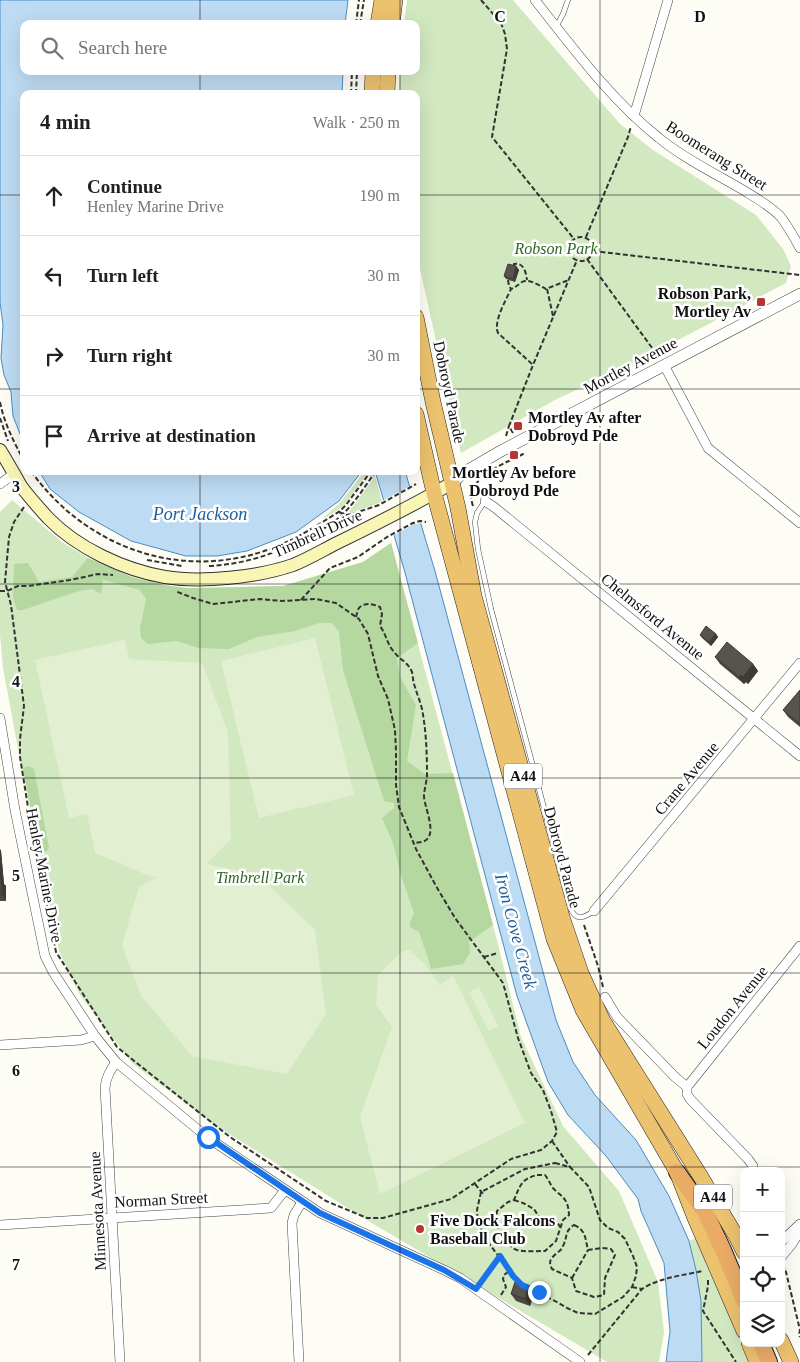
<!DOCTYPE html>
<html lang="en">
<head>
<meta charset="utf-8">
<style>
  body { margin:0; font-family:Georgia,serif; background:#f6f6f6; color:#202124 }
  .controls { position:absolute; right:15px; bottom:15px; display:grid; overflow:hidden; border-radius:10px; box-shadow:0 5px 20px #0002 }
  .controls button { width:45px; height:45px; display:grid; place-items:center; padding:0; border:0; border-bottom:1px solid #e0e0e0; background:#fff; color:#202124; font:25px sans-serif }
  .stop { position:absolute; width:15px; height:15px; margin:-11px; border:4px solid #1a73e8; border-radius:50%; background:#fff }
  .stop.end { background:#1a73e8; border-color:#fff; box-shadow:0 1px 5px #0008 }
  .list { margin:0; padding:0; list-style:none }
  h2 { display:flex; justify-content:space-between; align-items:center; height:65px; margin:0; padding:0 20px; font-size:21px }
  h2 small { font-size:16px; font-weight:400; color:#757577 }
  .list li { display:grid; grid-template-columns:32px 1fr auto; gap:15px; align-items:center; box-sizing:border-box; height:80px; padding:0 20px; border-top:1px solid #e0e0e0 }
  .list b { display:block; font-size:19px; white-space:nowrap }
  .list p { margin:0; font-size:16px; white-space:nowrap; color:#757577 }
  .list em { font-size:16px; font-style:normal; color:#757577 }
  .icon { flex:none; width:28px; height:28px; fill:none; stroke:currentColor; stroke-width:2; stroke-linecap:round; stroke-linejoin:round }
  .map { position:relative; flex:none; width:800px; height:1362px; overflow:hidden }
  .search { position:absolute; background:#fff; box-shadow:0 5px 20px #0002; left:20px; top:20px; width:400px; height:55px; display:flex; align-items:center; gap:12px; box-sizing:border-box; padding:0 18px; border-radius:10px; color:#757577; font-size:19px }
  .panel { position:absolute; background:#fff; box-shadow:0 5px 20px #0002; left:20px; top:90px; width:400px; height:385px; border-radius:10px }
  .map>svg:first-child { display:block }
  .green { fill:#d2e8c0 }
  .forest { fill:#b5d7a0 }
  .pitch { fill:#e3efd1 }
  .water { fill:#bddbf3; stroke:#498cc5 }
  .pier { fill:#fefdf5 }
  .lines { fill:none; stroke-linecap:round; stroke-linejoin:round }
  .service-casing { stroke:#444; stroke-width:5.5 }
  .minor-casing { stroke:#444; stroke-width:10 }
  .tertiary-casing { stroke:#444; stroke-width:12 }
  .secondary-casing { stroke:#333; stroke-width:14 }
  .trunk-casing { stroke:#222; stroke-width:16 }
  .motorway-casing { stroke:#222; stroke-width:18 }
  .path { stroke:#333; stroke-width:2; stroke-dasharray:5 2.5; stroke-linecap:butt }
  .service { stroke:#fff; stroke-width:4.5 }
  .minor { stroke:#fff; stroke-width:9 }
  .tertiary { stroke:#fff; stroke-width:11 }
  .secondary { stroke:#f9f6b5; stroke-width:12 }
  .trunk { stroke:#ecc26e; stroke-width:15 }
  .motorway { stroke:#eaab67; stroke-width:16 }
  .wall { fill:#4d4743 }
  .shaded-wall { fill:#3e3a37 }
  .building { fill:#59534e; stroke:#3e3a37 }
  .route { stroke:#1a73e8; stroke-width:6 }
  .grid { fill:none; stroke:#111; stroke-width:1; stroke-opacity:0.55 }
  .poi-dot { fill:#b83331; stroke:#fff; stroke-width:2 }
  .labels { text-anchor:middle; stroke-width:5; stroke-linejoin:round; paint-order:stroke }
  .shield { fill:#fff; stroke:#585858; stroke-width:1 }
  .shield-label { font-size:15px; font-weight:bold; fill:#111 }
  .street-label { font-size:16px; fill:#111; stroke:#fff }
  .park-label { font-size:16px; font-style:italic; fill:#2e6524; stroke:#fff }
  .poi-label { font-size:16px; font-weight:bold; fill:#111; stroke:#fff; text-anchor:start }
  .water-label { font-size:18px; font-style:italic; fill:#215e9c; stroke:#fff }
  .grid-label { font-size:16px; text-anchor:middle; font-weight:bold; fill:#111; stroke:#fff; stroke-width:5; stroke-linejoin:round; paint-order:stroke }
</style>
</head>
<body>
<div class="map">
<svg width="800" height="1362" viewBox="0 0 800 1362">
  <rect width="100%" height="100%" fill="#fefdf5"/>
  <!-- green -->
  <g class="green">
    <polygon points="407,0 513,0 620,124 653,150 756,215 783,249 791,266 786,283 646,357 553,401 461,453 416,251 416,94 399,94 400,71 416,71 416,24 404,24"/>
    <polygon points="365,471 374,471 382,502 351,513 349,512 373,479 367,474 344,506 325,518 324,517 339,504"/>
    <polygon points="12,500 62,542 88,558 132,577 164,585 186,588 283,586 363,562 391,543 497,940 521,1037 563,1126 619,1191 658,1282 664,1332 659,1362 607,1362 370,1222 215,1125 133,1064 80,995 59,951 21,765 3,668 0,635 0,512"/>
    <polygon points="699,1237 751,1362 702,1362 701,1301 696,1270 689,1241"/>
  </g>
  <!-- forest -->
  <g class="forest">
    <path d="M391,543L418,643L397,658L400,677L416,705L407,761L425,774L453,773L493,925L469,942L470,953L463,964L431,969C428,956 423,945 419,932L410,927V923L414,913L401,875L393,843L382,818L394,808V803L384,801L343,670L339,632L332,623H319L295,631L257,637L229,649L198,648L177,641L148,644L141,638L140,628L146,599L140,590L103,580L102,590L100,594L93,589L79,591L23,610H17L13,597L14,564L28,563L39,582L72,577L88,558L132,577L164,585L186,588H206L283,586L363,562Z"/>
    <polygon points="28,766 34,769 49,848 46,852 40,854 23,768"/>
  </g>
  <!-- pitch -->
  <g class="pitch">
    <polygon points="315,638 354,795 259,818 221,661"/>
    <polygon points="125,640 129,659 202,663 228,732 231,839 206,864 258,875 315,930 326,1014 287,1074 192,1056 141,996 122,945 139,887 157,877 152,877 95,853 87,814 69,818 35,660"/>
    <polygon points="406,950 410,950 411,952 424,963 440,985 453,975 525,1123 380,1194 360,1117 392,1027 376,1005 378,975 399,954"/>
    <polygon points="479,987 498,1026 489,1031 469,992"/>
  </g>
  <!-- water -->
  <g class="water">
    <polygon points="0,0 348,0 345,24 24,24 24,71 343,71 342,94 24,94 24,444 13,416 11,392 4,375 1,358 3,325 0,302"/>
    <polygon points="39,471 362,471 339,501 296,532 247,551 217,556 186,556 131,541 79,512 50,489"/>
    <polygon points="375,471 405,471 435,571 556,1020 573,1062 595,1095 636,1140 669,1196 689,1241 696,1270 701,1301 702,1362 666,1362 670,1331 664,1263 641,1211 638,1199 606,1156 568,1115 548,1082 517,996 404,569"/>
  </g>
  <!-- pier -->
  <polygon class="pier" points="412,485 423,523 414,524 392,536 382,501"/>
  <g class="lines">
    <defs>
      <g id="service">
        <polyline points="556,27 563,14 568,0"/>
        <path d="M485,501L477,513L475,522L478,549L491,609L571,909C576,922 585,917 594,911"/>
      </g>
      <g id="minor">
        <path d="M535,0C572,47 612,101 659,138C683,158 716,174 743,190C756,198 769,205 780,216C788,226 794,237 800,248"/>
        <polyline points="634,116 668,0"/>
        <polyline points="664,365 708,448 800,523"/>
        <polyline points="0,484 15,473"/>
        <polyline points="485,501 494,507 800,756"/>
        <polyline points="0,718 15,810 45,956 53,972 95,1036 116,1062 207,1137 320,1213 444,1270 460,1278 580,1362"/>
        <polyline points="594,911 800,663"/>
        <polyline points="605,997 617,1017 675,1077 687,1087 687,1094 690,1099 748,1159 753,1166 753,1171"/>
        <polyline points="0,1045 81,1040 95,1036"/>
        <path d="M116,1062C110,1071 106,1077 105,1088L120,1362"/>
        <polyline points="687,1087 800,946"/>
        <polyline points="0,1225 271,1208 285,1190"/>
        <polyline points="781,1242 800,1224"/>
        <polyline points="781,1257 792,1244 800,1231"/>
        <polyline points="299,1362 292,1223 294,1215 302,1202"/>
      </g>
      <polyline id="tertiary" points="452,483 463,473 501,451 800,294"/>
      <path id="secondary" d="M0,450C7,461 14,474 21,486C29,497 39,508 48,518C77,548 124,570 165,577C202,583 258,577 293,565C308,559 323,550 337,543C376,524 414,505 452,483"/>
      <g id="trunk">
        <polyline points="378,24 382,0"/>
        <polyline points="392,24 395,0"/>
        <polyline points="372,94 373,71"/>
        <polyline points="387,94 388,71"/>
        <polyline points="416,317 433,402 458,508 474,596 562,917 581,973 603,1021 701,1177 736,1236 744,1252"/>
        <polyline points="416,414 434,493 554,939 583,1010 677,1172 695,1218 744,1331"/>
        <polyline points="781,1340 791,1362"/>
        <polyline points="749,1343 757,1362"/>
      </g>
      <g id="motorway">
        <polyline points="677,1172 705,1212 723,1250 744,1300"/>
        <polyline points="761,1343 769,1362"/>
      </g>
    </defs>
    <!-- service casing -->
    <use href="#service" class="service-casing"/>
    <!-- minor casing -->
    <use href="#minor" class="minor-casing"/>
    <!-- tertiary casing -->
    <use href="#tertiary" class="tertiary-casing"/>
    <!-- secondary casing -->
    <use href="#secondary" class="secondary-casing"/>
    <!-- trunk casing -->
    <use href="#trunk" class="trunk-casing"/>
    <!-- motorway casing -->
    <use href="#motorway" class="motorway-casing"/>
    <!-- path -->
    <g class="path">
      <polyline points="481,0 501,23 505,34 507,49 492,137 574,239"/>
      <polyline points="356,24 359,0"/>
      <polyline points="360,24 364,0"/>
      <polyline points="351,94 352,71"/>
      <polyline points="356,94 357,71"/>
      <circle cx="581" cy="249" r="12"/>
      <polyline points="586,237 628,137 631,126"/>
      <polyline points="593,251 800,275"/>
      <polyline points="587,259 658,356"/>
      <path d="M514,266V264C524,262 526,273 527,280"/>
      <polyline points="508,280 509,286 511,289"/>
      <polyline points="547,289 553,316"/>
      <path d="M532,364L498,333C493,322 506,300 511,289C516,287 518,285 522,282C529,278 540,286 546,289L566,281L568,282"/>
      <path d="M0,402C4,423 14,442 24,461"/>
      <polyline points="0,418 8,441"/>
      <polyline points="513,433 509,426 533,365 577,260"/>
      <polyline points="506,436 509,426"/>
      <path d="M31,471C85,547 180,582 270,549C295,540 318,525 340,511L346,505L371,471"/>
      <path d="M473,506C463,478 504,464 523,454L522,451"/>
      <polyline points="24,507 14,522 9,537 5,582 11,605 24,706 20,739 20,757 31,826 56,952 117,1047 133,1060 230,1137 326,1201 367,1218 383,1218 451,1199 511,1159 541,1150 552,1141 557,1132 551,1111 543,1090 531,1073 518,1038 503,983 455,918 436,886 416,849 399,807 396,785 396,751 395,730 388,699 378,676 368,634 359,619 336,603 316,599 282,601 260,599 213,604 193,598 175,591"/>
      <polyline points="339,512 346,515 352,514 379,505 416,484"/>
      <polyline points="147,560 182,566"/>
      <path d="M209,566C247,564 278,553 311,535C318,531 325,528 331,524C350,511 363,489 376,471"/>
      <polyline points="0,591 7,591 18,586 28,586 70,580 98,574 113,575"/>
      <polyline points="301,600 330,568 358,557 387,537 413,523 420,521 426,522"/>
      <path d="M356,617C357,614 357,611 359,608C364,602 374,604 380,607L382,614L380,626C386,634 387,644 394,652C400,660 408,662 412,672C413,677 413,682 415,687C417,694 420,701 422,709C426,730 427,752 427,774C427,782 424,789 424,797C425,808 435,829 428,838C425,843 418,842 414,843"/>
      <polyline points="584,925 598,966 603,987"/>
      <polyline points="484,957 498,953"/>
      <polyline points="552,1141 570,1167"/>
      <polygon points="555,1163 570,1167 589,1187 600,1220 608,1228 618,1232 625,1239 633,1256 637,1267 636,1276 632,1287 623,1297 595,1314 578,1313 567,1308 555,1301 522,1285 513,1276 485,1238 478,1223 477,1210 481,1192 525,1169"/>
      <path d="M537,1175H545C548,1179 550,1183 552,1187C562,1198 568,1197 569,1215L563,1220L556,1241L545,1251C536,1251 526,1252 517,1250C513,1249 511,1246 508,1243C499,1234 495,1224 497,1211L508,1202L514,1200C520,1186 521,1179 537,1175Z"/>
      <polyline points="475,1184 484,1195"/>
      <polyline points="514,1200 523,1203 534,1209 539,1217 545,1220 556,1221 561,1228"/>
      <path d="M574,1225C586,1230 585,1238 588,1250L602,1248L611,1249L615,1255L605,1278L604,1295L594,1297L576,1291L572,1278L552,1269C550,1265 549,1261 552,1258C555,1253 561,1252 563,1246C568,1236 564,1232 574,1225Z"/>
      <polyline points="781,1271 785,1268 800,1330 799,1335 800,1337"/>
      <polyline points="572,1278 588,1250"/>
      <polyline points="708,1280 708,1286 703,1311 736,1362"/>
      <polyline points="481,1282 501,1254"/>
      <polyline points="632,1287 642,1289"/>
      <polyline points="501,1295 506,1287 503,1279 504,1275 512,1269"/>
      <path d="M588,1355L642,1289C658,1278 684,1275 703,1271"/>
    </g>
    <!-- service -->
    <use href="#service" class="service"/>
    <!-- minor -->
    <use href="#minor" class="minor"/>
    <!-- tertiary -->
    <use href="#tertiary" class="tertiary"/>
    <!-- secondary -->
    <use href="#secondary" class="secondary"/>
    <!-- trunk -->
    <use href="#trunk" class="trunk"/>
    <!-- motorway -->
    <use href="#motorway" class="motorway"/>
  </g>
  <!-- wall -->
  <g class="wall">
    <polygon points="516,266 519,270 515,282 506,279 504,276"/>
    <polygon points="716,634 718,637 711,646 702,638 700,635"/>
    <polygon points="715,657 753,664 758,671 748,684 746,682 744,684 720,664"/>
    <polygon points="800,690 800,727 788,717 783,710"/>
    <polygon points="0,849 1,851 4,884 6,886 6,901 0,901"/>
    <polygon points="529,1287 534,1294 530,1306 516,1301 511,1294"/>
  </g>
  <!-- shaded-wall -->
  <g class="shaded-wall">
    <polygon points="516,266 519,270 515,282 513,279"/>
    <polygon points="716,634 718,637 711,646 709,642"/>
    <polygon points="753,664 758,671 748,684 743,677"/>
    <polygon points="741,675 746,682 744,684 739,677"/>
    <polygon points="0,849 1,851 4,884 6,886 6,901 2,894 0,881"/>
    <polygon points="529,1287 534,1294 530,1306 525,1299"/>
  </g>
  <!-- building -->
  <g class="building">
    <polygon points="508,264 516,266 513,279 504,276"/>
    <polygon points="706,626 716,634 709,642 700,635"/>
    <polygon points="727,642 753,664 743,677 741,675 739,677 715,657"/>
    <polygon points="800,690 800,724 783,710"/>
    <polygon points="0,879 1,879 2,894 0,894"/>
    <polygon points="515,1282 529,1287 525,1299 511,1294"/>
  </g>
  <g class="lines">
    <!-- route -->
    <polyline class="route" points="208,1137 320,1213 444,1270 476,1289 500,1256 513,1276 522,1285 539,1292"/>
  </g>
  <!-- grid -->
  <path class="grid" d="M200,0V24M400,0V24M600,0V1362M200,71V94M400,71V94M0,195H24M416,195H800M0,389H24M416,389H800M200,471V1362M400,471V1362M0,584H800M0,778H800M0,973H800M0,1167H800"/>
  <!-- markers -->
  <g class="poi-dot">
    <rect x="756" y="297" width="10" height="10" rx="2.5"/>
    <rect x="513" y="421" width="10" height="10" rx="2.5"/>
    <rect x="509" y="450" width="10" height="10" rx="2.5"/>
    <circle cx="420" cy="1229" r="5"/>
  </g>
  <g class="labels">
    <!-- shield labels -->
    <g class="shield">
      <rect x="504" y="763.5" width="38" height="25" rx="4"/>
      <rect x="694" y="1184.5" width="38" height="25" rx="4"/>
    </g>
    <g class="shield-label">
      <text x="523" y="781">A44</text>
      <text x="713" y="1202">A44</text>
    </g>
    <!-- street labels -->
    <g class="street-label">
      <text transform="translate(717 155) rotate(32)" y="6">Boomerang Street</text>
      <text transform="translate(630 365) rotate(-28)" y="6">Mortley Avenue</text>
      <text transform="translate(450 392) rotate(78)" y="6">Dobroyd Parade</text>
      <text transform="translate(317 533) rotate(-24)" y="6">Timbrell Drive</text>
      <text transform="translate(653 616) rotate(39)" y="6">Chelmsford Avenue</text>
      <text transform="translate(686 778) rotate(-50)" y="6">Crane Avenue</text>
      <text transform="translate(563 857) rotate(75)" y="6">Dobroyd Parade</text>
      <text transform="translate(45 875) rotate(79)" y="6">Henley Marine Drive</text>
      <text transform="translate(732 1007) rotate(-51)" y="6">Loudon Avenue</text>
      <text transform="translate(161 1199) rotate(-3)" y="6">Norman Street</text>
      <text transform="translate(97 1211) rotate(-93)" y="6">Minnesota Avenue</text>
    </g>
    <!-- park labels -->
    <g class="park-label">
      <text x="556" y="254">Robson Park</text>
      <text x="260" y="883">Timbrell Park</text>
    </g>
    <!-- poi labels -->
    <g class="poi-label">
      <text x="751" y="299" text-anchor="end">Robson Park,<tspan x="751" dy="18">Mortley Av</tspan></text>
      <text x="528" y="423">Mortley Av after<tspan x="528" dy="18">Dobroyd Pde</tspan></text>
      <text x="514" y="478" text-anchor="middle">Mortley Av before<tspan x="514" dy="18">Dobroyd Pde</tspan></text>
      <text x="430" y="1226">Five Dock Falcons<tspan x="430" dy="18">Baseball Club</tspan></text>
    </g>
    <!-- water labels -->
    <g class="water-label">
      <text x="200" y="520">Port Jackson</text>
      <text transform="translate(516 931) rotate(75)" y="6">Iron Cove Creek</text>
    </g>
  </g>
  <g class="grid-label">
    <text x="500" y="22">C</text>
    <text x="700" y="22">D</text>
    <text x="16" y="492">3</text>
    <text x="16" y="687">4</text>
    <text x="16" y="881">5</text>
    <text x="16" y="1076">6</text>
    <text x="16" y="1270">7</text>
  </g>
</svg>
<div class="controls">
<button>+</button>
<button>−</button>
<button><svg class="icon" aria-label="locate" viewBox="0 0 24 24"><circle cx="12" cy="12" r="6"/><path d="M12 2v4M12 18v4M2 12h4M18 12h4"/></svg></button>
<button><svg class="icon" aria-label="layers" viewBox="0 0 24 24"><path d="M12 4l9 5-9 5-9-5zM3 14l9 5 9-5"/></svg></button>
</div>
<div class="stop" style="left:208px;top:1137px"></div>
<div class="stop end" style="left:539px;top:1292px"></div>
<div class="search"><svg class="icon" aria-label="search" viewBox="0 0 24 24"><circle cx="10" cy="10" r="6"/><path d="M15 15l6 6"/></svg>Search here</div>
<section class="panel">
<h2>4 min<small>Walk · 250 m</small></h2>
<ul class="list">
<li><svg class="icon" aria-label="ahead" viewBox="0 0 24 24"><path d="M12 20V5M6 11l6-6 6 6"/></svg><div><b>Continue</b><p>Henley Marine Drive</p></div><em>190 m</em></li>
<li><svg class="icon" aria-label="left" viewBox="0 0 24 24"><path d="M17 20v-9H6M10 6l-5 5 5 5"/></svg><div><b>Turn left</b></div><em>30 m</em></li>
<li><svg class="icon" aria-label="right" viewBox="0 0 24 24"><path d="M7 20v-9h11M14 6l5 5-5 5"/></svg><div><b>Turn right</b></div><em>30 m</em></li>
<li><svg class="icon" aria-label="arrive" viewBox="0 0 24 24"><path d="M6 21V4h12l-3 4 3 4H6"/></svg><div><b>Arrive at destination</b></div></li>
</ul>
</section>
</div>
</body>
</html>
